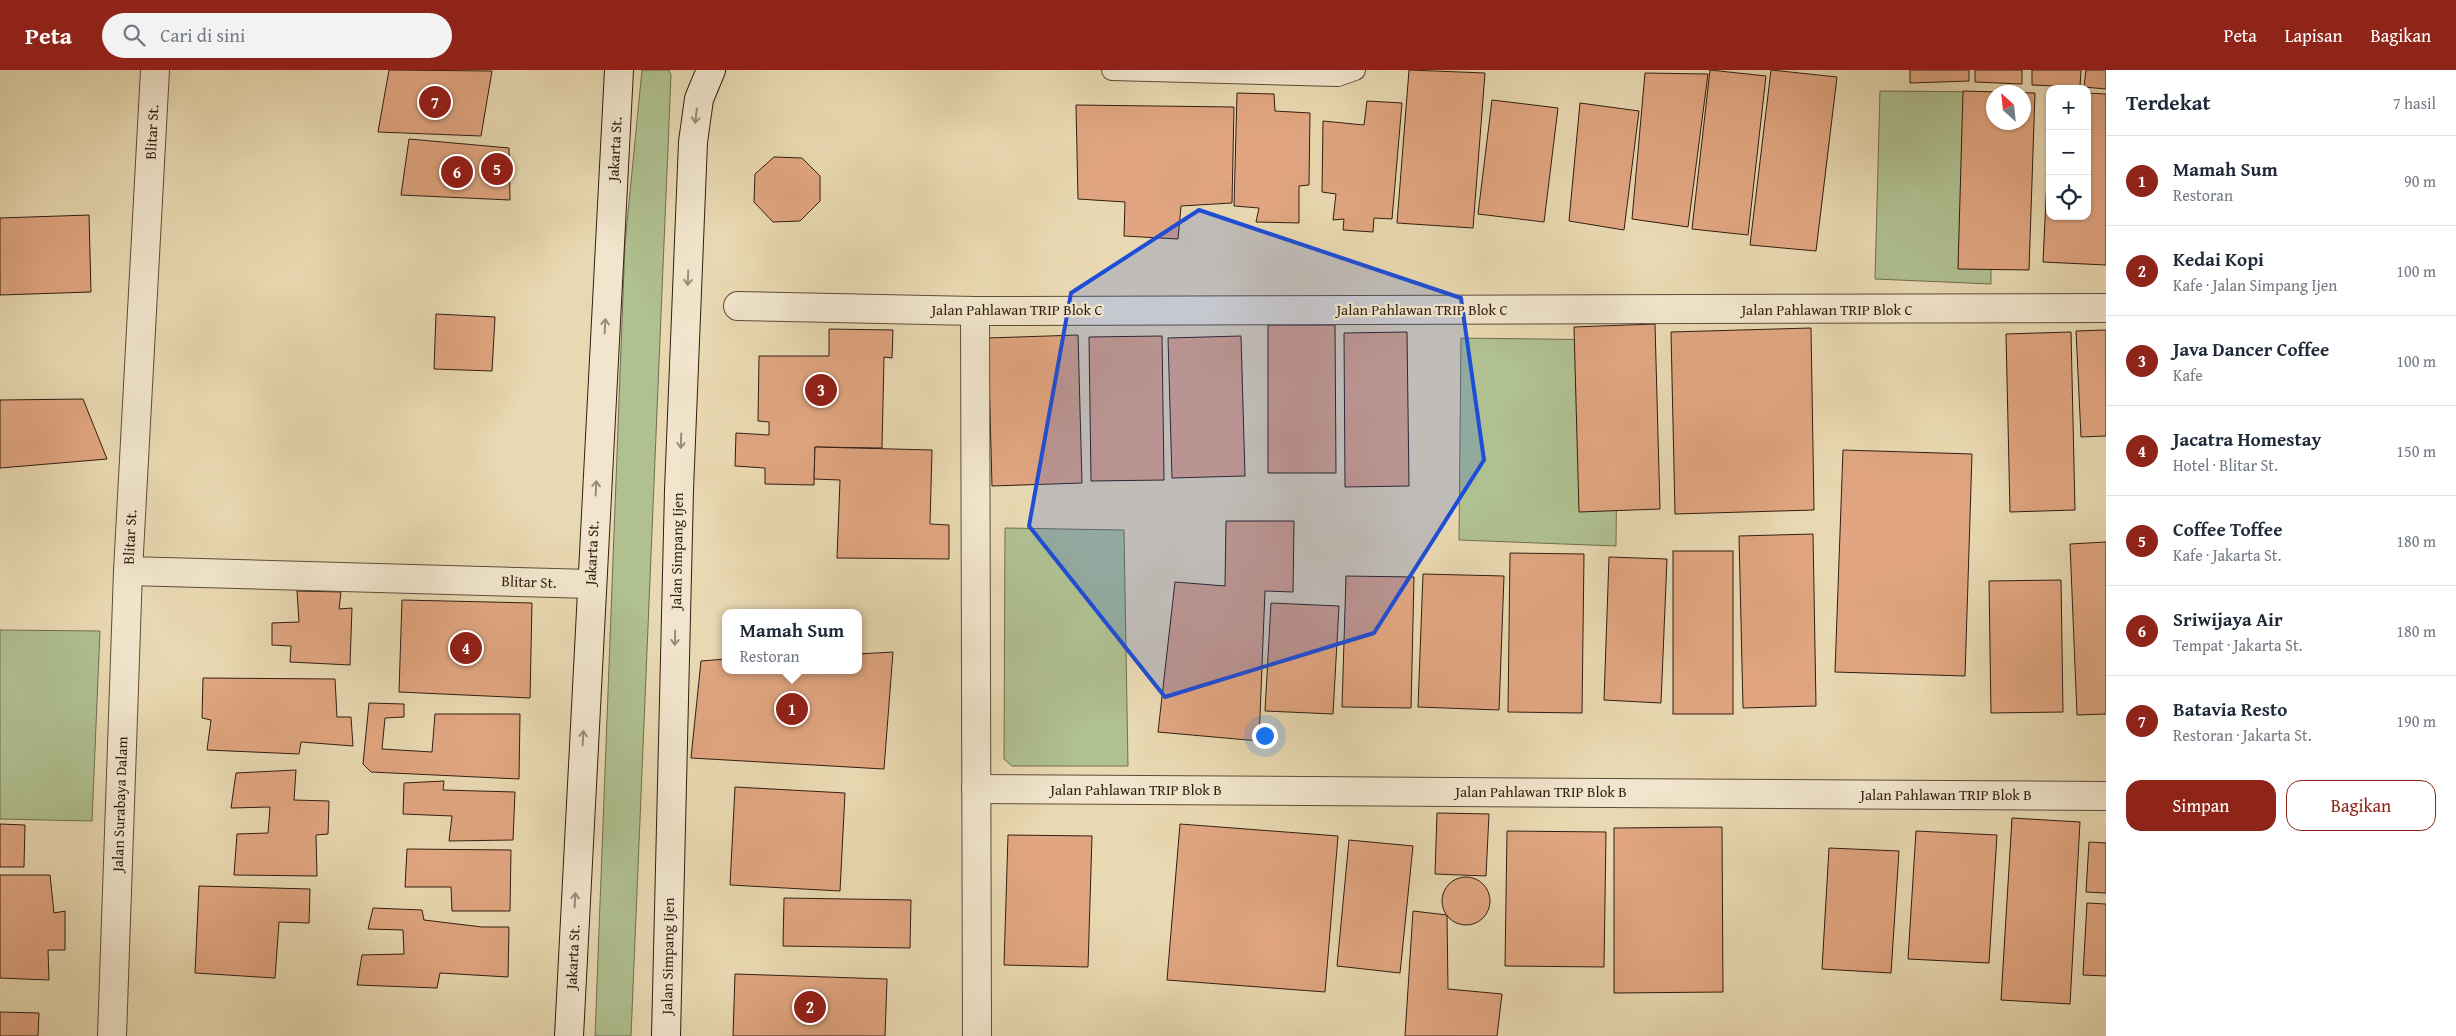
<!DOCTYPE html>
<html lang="id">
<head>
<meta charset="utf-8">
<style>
  body { margin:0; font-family:"Gentium Book Plus",serif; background:#f2f2f3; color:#1f2937 }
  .controls { position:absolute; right:15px; top:15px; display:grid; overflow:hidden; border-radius:10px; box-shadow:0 1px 4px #0004 }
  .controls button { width:45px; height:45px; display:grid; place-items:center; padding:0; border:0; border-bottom:1px solid #e0e1e3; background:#fff; color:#1f2937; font:25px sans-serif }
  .compass { position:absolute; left:1986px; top:15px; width:45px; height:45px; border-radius:50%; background:#fff; box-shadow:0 1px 4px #0004; rotate:333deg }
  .you { position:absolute; left:1264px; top:665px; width:18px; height:18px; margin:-12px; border:4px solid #fff; border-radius:50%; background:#1a73e8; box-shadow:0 0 0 8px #1a73e833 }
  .badge { display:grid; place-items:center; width:32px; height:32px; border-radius:50%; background:#8f2418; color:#fff; font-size:16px; font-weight:700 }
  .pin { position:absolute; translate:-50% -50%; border:2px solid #fff; box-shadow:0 1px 5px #0006 }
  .popup { position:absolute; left:722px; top:539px; width:140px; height:65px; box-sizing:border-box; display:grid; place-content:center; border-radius:10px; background:#fff; filter:drop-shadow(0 1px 4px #0005); font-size:16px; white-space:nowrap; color:#747a83 }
  .popup b { font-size:19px; color:#1f2937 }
  .popup::after { content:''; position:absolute; left:50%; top:100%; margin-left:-10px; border:10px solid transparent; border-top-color:#fff }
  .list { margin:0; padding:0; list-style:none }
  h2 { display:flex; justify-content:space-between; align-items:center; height:65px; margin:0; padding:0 20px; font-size:21px }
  h2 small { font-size:16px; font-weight:400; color:#747a83 }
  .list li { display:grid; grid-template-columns:32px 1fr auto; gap:15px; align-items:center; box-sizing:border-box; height:90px; padding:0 20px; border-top:1px solid #e0e1e3 }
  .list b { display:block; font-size:19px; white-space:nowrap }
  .list p { margin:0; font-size:16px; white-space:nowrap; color:#747a83 }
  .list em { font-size:16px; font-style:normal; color:#747a83 }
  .actions { display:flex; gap:10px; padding:15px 20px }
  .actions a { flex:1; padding:11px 0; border:1px solid #8f2418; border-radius:15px; text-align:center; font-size:18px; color:#8f2418 }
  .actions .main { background:#8f2418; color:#fff }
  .icon { flex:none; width:28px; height:28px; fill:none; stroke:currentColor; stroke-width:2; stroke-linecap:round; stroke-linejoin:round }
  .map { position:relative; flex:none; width:2106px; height:966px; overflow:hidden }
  header { display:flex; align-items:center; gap:30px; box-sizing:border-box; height:70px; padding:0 25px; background:#8f2418; color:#fff }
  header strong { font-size:24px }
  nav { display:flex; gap:28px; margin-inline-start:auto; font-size:18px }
  .search { width:350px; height:45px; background:#f2f2f3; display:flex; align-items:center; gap:12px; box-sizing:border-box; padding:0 18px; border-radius:28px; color:#747a83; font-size:19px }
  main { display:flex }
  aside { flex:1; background:#fff }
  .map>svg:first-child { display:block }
  .green { fill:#b0c091; stroke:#706e51 }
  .building { fill:#e1a681; stroke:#311d11; fill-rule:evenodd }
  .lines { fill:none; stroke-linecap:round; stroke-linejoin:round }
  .service-casing { stroke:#5f4c39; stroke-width:22 }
  .minor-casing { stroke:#5f4c39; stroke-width:30 }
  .secondary-casing { stroke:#311d11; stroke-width:30 }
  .service { stroke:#f1e6cd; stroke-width:20 }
  .minor { stroke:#f1e6cd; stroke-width:28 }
  .secondary { stroke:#f1e6cd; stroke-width:28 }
  .oneway { stroke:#9b8c78 }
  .marked { fill:#1d4ed8; fill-opacity:0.2; stroke:#1d4ed8; stroke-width:4; stroke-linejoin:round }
  .labels { text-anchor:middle; stroke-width:4.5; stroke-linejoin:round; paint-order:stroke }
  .street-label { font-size:15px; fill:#311d11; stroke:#f1e6cd }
</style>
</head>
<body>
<header>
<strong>Peta</strong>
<div class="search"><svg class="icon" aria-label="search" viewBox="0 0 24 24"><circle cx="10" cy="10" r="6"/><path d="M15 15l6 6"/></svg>Cari di sini</div>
<nav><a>Peta</a><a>Lapisan</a><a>Bagikan</a></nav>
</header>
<main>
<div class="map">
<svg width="2106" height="966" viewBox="0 0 2106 966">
  <rect width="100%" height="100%" fill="#e9d9b2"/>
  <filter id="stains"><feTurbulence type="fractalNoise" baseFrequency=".004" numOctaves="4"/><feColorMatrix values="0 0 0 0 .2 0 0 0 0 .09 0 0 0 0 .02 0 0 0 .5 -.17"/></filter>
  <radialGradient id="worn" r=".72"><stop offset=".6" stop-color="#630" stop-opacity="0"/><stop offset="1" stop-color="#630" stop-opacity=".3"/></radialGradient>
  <!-- green -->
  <g class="green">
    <polygon points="642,0 669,0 671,5 631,966 595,966 625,173"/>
    <polygon points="1880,21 1991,22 1991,214 1875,209"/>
    <polygon points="1461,268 1618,270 1616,476 1459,470"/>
    <polygon points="1005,458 1124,460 1128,696 1012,696 1004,689"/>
    <polygon points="0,560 100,561 92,751 0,749"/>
  </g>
  <!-- building -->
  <g class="building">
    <polygon points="389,0 492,1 481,66 378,62"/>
    <polygon points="1409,0 1485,3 1473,158 1397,153"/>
    <polygon points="1710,0 1766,6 1748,165 1692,159"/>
    <polygon points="1771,0 1837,7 1816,181 1750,175"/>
    <polygon points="1910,0 1969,0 1969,11 1910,13"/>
    <polygon points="1975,0 2022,0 2022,14 1975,12"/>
    <polygon points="2032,0 2081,0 2080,17 2032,15"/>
    <polygon points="2086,0 2106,0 2106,19 2084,17"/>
    <polygon points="1645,3 1708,4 1688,157 1632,149"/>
    <path d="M1963,21L2035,23L2029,200L1958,199ZM1994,22H2024V52H1994Z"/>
    <polygon points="1237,23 1274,24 1275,41 1310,43 1309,115 1299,116 1299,153 1256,152 1259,138 1234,136"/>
    <polygon points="2087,23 2106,24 2106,195 2043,192 2050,45 2050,146 2087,146"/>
    <polygon points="1492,30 1558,38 1544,152 1478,144"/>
    <polygon points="1367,31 1402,33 1392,149 1374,148 1373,162 1343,160 1344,149 1333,150 1336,124 1322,122 1323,51 1364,55"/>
    <polygon points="1580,33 1639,41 1624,160 1569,151"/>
    <polygon points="1076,35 1234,37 1232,133 1181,136 1178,169 1124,166 1125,132 1078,129"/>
    <polygon points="409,69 509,78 510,130 401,125"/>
    <polygon points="774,87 802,88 820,106 820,131 800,151 773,152 754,132 755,104"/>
    <polygon points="89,145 91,222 0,225 0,148"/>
    <polygon points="436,244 495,247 492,301 434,299"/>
    <polygon points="1655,254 1660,439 1579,442 1574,257"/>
    <polygon points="1268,255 1335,255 1336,403 1268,403"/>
    <polygon points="1811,258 1814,440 1675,444 1671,262"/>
    <polygon points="829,259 893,260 892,288 884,287 882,378 815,377 814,415 765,414 765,398 735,396 736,363 769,365 769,352 758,351 759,286 829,286"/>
    <polygon points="2106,260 2106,366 2081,367 2076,261"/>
    <polygon points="1407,262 1409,416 1345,417 1344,263"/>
    <polygon points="2071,262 2075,440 2010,442 2006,264"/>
    <polygon points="1078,265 1082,413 992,416 988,268"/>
    <polygon points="1162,266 1164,410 1091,411 1089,267"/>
    <polygon points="1241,266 1245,406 1172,408 1168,268"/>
    <polygon points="83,329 107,389 0,398 0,330"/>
    <polygon points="815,377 932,380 930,454 949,455 949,489 837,488 840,410 814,409"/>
    <polygon points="1843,380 1972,384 1965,606 1835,602"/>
    <polygon points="1226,451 1294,451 1293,522 1265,521 1259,671 1158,662 1175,512 1225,516"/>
    <polygon points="1813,464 1816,636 1743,638 1739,466"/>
    <polygon points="2106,472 2106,644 2077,645 2070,474"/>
    <rect x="1673" y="481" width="60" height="163"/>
    <polygon points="1510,483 1584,484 1582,643 1508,642"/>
    <polygon points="1609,487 1667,489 1661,633 1604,630"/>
    <polygon points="1423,504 1504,506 1499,640 1418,637"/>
    <polygon points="1346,506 1414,507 1411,638 1342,637"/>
    <polygon points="2061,510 2063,642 1991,643 1989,511"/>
    <polygon points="297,521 341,522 339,539 352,538 350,595 290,592 291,576 272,575 272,553 299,552"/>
    <polygon points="402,530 532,533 530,628 399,622"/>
    <polygon points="1271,533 1339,536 1333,644 1265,641"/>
    <polygon points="893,582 884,699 691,688 701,591 726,589 726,600 858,600 858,584"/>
    <polygon points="203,608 335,609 337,647 351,647 353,676 301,672 299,684 207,680 211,650 202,648"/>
    <polygon points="369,633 404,634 404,647 385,648 382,679 432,682 435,644 520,644 519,709 371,702 363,694"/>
    <polygon points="296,700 294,730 329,731 328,764 316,765 317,806 234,805 237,764 268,763 270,737 231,738 236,703"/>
    <polygon points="444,711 443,720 515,722 513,770 449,771 452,746 403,744 404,713"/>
    <polygon points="735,717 845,723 840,821 730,815"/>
    <polygon points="1437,743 1489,744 1486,806 1435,804"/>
    <polygon points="2012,748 2080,752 2070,934 2001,930"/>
    <polygon points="0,754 25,755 24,797 0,797"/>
    <polygon points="1180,754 1338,766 1325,922 1167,910"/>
    <polygon points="1722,757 1723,922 1614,923 1614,758"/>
    <polygon points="1507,761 1606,762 1604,897 1505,896"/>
    <polygon points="1916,761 1997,765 1989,893 1908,889"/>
    <polygon points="1008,765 1092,766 1088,897 1004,895"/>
    <polygon points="1349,770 1413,776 1400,903 1337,896"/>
    <polygon points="2089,772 2106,773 2106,823 2086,822"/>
    <polygon points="1829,778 1899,781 1891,903 1822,899"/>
    <polygon points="407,779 511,780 510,841 452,841 451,817 405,817"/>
    <polygon points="0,805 50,805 54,843 65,841 65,880 48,880 49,910 0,908"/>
    <circle cx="1466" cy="831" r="24"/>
    <polygon points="199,816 310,819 309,853 279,852 275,908 195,903"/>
    <polygon points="784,828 911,830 910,878 783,876"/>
    <polygon points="2087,833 2106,834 2106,906 2083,905"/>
    <polygon points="373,838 422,840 424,850 482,857 509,857 508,907 440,903 437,918 357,915 362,885 404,884 403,860 368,859"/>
    <polygon points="1413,841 1447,845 1448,919 1502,924 1497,966 1405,966"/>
    <polygon points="735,904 887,909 885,966 733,966"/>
    <polygon points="0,942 39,943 38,966 0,966"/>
  </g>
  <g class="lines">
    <defs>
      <polyline id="service" points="1112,0 1338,6 1355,0"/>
      <g id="minor">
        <polyline points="155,0 128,501 591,514"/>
        <polyline points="738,236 975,241 2106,238"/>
        <polyline points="975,241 977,966"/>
        <polyline points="976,719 2106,726"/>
        <polyline points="112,966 128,501"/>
      </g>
      <g id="secondary">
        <polyline points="569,966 619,0"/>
        <polyline points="666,966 679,420 693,72 699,29 711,0"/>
      </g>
    </defs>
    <!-- service casing -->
    <use href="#service" class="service-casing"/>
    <!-- minor casing -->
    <use href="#minor" class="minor-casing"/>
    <!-- secondary casing -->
    <use href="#secondary" class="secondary-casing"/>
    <!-- service -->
    <use href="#service" class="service"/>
    <!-- minor -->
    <use href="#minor" class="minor"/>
    <!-- secondary -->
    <use href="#secondary" class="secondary"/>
  </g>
  <!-- one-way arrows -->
  <defs><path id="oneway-shaft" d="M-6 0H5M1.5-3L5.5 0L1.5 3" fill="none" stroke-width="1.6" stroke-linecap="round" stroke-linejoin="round" transform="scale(1.25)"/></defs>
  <g class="oneway">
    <use href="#oneway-shaft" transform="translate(696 46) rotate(97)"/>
    <use href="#oneway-shaft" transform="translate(688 208) rotate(92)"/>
    <use href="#oneway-shaft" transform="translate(605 256) rotate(-87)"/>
    <use href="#oneway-shaft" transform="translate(681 371) rotate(92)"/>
    <use href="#oneway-shaft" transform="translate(596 418) rotate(-87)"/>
    <use href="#oneway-shaft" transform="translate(675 568) rotate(91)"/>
    <use href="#oneway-shaft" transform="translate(583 668) rotate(-87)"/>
    <use href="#oneway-shaft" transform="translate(575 830) rotate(-87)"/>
  </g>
  <!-- marked area -->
  <path class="marked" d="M1199,140L1461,228L1484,390L1374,563L1165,627L1029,456L1071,223Z"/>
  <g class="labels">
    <!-- street labels -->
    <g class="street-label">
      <text transform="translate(152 62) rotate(-87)" y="5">Blitar St.</text>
      <text transform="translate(615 79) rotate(-87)" y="5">Jakarta St.</text>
      <text x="1017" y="245">Jalan Pahlawan TRIP Blok C</text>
      <text x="1422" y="245">Jalan Pahlawan TRIP Blok C</text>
      <text x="1827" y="245">Jalan Pahlawan TRIP Blok C</text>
      <text transform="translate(130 467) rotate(-87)" y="5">Blitar St.</text>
      <text transform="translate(677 481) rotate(-89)" y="5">Jalan Simpang Ijen</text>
      <text transform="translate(592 483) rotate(-87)" y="5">Jakarta St.</text>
      <text transform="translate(529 512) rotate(2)" y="5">Blitar St.</text>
      <text x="1136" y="725">Jalan Pahlawan TRIP Blok B</text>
      <text x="1541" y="727">Jalan Pahlawan TRIP Blok B</text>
      <text x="1946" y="730">Jalan Pahlawan TRIP Blok B</text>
      <text transform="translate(120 734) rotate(-88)" y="5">Jalan Surabaya Dalam</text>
      <text transform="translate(668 886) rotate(-89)" y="5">Jalan Simpang Ijen</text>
      <text transform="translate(573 887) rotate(-87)" y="5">Jakarta St.</text>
    </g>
  </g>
  <rect width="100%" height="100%" filter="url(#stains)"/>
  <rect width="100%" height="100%" fill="url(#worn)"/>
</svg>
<div class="controls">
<button>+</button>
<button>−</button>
<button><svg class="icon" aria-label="locate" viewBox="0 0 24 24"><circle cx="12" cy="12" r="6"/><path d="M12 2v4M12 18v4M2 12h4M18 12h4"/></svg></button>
</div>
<svg class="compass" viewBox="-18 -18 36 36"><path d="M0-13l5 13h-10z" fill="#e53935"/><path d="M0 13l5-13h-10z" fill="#747a83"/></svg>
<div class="you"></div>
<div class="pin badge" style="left:792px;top:639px">1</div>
<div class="popup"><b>Mamah Sum</b>Restoran</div>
<div class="pin badge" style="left:810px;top:937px">2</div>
<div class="pin badge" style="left:821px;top:320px">3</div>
<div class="pin badge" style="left:466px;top:578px">4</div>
<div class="pin badge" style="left:497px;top:99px">5</div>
<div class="pin badge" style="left:457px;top:102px">6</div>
<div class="pin badge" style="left:435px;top:32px">7</div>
</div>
<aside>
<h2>Terdekat<small>7 hasil</small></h2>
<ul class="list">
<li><span class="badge">1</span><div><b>Mamah Sum</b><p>Restoran</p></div><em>90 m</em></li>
<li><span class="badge">2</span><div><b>Kedai Kopi</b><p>Kafe · Jalan Simpang Ijen</p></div><em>100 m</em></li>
<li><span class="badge">3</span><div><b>Java Dancer Coffee</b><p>Kafe</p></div><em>100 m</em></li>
<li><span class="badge">4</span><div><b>Jacatra Homestay</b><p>Hotel · Blitar St.</p></div><em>150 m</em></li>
<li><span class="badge">5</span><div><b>Coffee Toffee</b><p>Kafe · Jakarta St.</p></div><em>180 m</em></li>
<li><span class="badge">6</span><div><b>Sriwijaya Air</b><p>Tempat · Jakarta St.</p></div><em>180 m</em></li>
<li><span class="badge">7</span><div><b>Batavia Resto</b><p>Restoran · Jakarta St.</p></div><em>190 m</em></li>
</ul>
<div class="actions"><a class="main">Simpan</a><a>Bagikan</a></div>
</aside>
</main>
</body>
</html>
